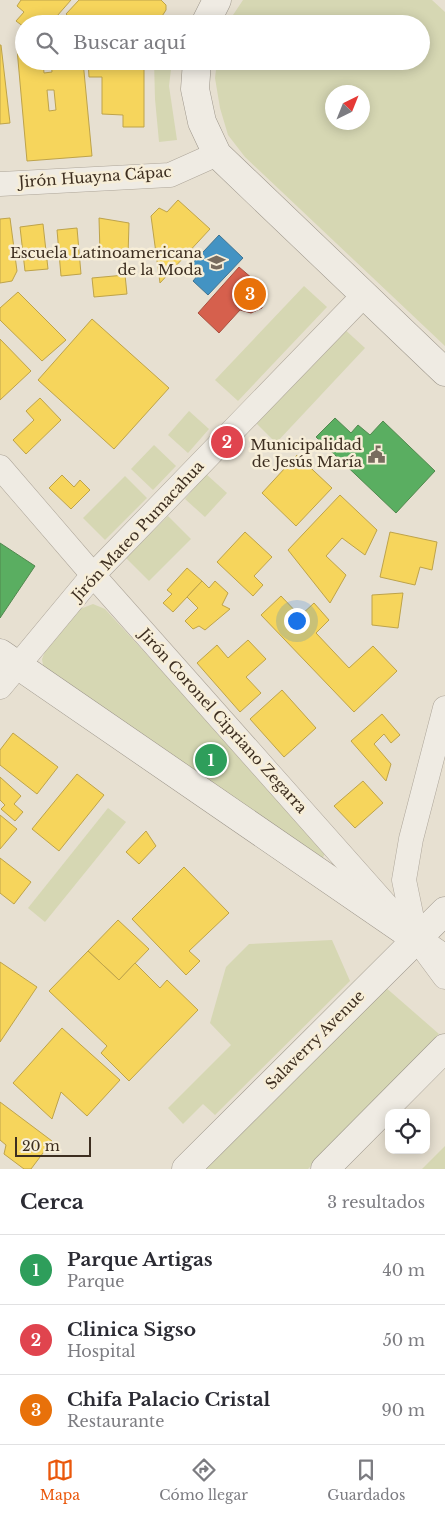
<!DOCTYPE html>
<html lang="es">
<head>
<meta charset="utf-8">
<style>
  body { margin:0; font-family:"Libre Baskerville",serif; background:#f2f2f3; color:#2b2b33 }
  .controls { position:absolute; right:15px; bottom:15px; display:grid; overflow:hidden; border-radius:10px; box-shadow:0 2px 12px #0003 }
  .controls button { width:45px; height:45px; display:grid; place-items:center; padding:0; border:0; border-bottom:1px solid #e1e1e2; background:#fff; color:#2b2b33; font:25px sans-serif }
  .compass { position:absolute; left:325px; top:85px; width:45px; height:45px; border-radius:50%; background:#fff; box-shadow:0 2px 12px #0003; rotate:43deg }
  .scale { position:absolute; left:15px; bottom:12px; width:76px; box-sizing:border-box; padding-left:5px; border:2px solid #3d2e20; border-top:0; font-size:14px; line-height:18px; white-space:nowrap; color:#3d2e20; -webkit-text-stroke:4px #f7eed8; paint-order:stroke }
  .you { position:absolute; left:296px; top:620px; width:18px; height:18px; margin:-12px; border:4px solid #fff; border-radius:50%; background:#1a73e8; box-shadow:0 0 0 8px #1a73e833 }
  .badge { display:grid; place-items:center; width:32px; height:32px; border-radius:50%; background:#ea580c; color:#fff; font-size:16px; font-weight:700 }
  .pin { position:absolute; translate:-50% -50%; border:2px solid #fff; box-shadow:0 1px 5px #0006 }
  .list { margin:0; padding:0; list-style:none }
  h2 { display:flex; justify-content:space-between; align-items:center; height:65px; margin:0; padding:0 20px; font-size:21px }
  h2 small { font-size:16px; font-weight:400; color:#7c7c81 }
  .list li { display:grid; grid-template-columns:32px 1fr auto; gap:15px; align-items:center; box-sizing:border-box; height:70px; padding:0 20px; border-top:1px solid #e1e1e2 }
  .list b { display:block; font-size:19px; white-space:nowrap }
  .list p { margin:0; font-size:16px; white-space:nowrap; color:#7c7c81 }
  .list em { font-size:16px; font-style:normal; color:#7c7c81 }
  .icon { flex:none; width:28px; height:28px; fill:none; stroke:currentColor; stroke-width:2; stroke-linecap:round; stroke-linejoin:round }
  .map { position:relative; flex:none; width:445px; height:1169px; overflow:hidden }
  .search { position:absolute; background:#fff; box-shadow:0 2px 12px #0003; left:15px; right:15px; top:15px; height:55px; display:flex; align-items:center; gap:12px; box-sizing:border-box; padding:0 18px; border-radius:28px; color:#7c7c81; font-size:19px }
  .sheet { height:275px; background:#fff }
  nav { display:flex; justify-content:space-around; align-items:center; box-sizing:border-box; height:70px; border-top:1px solid #e1e1e2; background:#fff; font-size:14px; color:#7c7c81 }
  nav a { display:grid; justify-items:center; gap:2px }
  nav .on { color:#ea580c }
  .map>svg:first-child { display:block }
  .green { fill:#d6d7b3; fill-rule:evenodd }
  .homes { fill:#f6d55c; stroke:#bea34a; fill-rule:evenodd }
  .shops { fill:#d6604d; stroke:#a85140 }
  .schools { fill:#4393c3; stroke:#417592 }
  .public { fill:#5aae61; stroke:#51884e }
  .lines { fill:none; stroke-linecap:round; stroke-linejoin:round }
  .street-casing { stroke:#ada599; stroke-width:25 }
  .secondary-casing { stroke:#9c958a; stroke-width:29 }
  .street { stroke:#efebe3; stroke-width:24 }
  .secondary { stroke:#efebe3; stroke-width:28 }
  .labels { text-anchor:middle; stroke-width:5; stroke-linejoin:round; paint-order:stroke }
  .street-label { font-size:15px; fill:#3d2e20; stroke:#f7eed8 }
  .poi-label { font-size:15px; fill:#3d2e20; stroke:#f7eed8; text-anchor:end }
</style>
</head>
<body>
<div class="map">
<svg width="445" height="1169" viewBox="0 0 445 1169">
  <rect width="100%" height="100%" fill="#e7e0d1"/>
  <!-- green -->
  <g class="green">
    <path d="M243,0H432L445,12V346L245,157L228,135L220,108L215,78L217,61H421V24H227ZM332,92H362V122H332Z"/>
    <polygon points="154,61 172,61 169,86 177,140 159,142 155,99"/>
    <polygon points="304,286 327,307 238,401 215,380"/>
    <polygon points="342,327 365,348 276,443 254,421"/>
    <polygon points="189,411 209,429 188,453 168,435"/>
    <polygon points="154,445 176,466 153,490 131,469"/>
    <polygon points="206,474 227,493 205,517 185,499"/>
    <polygon points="125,476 147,498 105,540 83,518"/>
    <polygon points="168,516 191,539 149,581 126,558"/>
    <polygon points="93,604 105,609 326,850 323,858 44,671 42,659 46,649 75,611"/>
    <polygon points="108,808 126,822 45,922 28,908"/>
    <polygon points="332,940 350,981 215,1115 203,1104 183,1124 168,1108 231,1045 210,1023 226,967 249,944"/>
    <polygon points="384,986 439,1034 308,1169 206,1169"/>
    <polygon points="445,1146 445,1169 422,1169"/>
  </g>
  <!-- homes -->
  <g class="homes">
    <polygon points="21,0 71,0 50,24 24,24 24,27 16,21 24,12 17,6"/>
    <polygon points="79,0 161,0 166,5 166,10 157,24 77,24 66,14"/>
    <polygon points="0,45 1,45 10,123 0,124"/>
    <path d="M24,48V61H43L44,73L52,72L51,61H83L92,156L27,161L17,49ZM47,90H54L56,110L49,111Z"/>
    <polygon points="88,61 144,61 144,127 123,127 123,115 102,114 102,77 89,77"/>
    <polygon points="178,200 210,229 160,283 151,216 159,208 167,212"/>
    <polygon points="10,218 17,271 12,281 0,283 0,219"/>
    <polygon points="99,218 129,223 128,256 100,253"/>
    <polygon points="43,224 48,269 25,271 20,227"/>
    <polygon points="77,228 81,274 61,276 57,230"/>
    <polygon points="125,275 127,294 94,297 92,278"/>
    <polygon points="18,292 66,340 42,361 0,320 0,308"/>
    <polygon points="92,319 169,388 114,449 38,380"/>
    <polygon points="0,339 31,371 0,400"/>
    <polygon points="40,398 61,420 26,454 13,440 34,420 26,411"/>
    <polygon points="297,455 332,488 296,526 262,493"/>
    <polygon points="62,475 74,487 80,480 90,490 71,509 49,488"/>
    <polygon points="340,495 377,530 365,555 342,538 326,556 346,575 330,603 288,550"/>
    <polygon points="245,532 272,557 254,576 263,585 253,596 217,562"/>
    <polygon points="390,532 437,542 432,570 420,567 415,585 380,577"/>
    <polygon points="187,568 202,581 173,612 163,603 172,594 167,590"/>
    <polygon points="202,581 209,588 215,581 228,593 222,605 230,609 205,630 199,626 193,629 185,621 198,608 187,597"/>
    <polygon points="403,593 398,628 372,625 372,595"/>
    <polygon points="281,596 300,616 314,603 329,620 316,633 349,668 373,646 397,671 354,712 261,615"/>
    <polygon points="248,640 266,659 246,677 261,693 240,712 197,663 217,645 228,658"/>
    <polygon points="282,690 316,728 284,757 250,719"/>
    <polygon points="382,714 400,735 391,743 384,734 374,744 391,764 386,781 351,741"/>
    <polygon points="13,733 58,767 37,794 0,765 0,750"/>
    <polygon points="77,774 104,795 59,851 32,829"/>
    <polygon points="0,777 21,796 14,804 23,812 15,821 1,809 5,805 0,800"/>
    <polygon points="363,781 383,803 355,828 334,806"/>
    <polygon points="0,815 17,829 0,849"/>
    <polygon points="146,831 156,846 139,864 126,852"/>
    <polygon points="0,858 31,882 14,904 0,893"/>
    <polygon points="184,867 229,913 189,951 200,961 186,975 132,919"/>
    <polygon points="118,920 149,949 119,980 88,951"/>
    <polygon points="88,951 119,980 135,963 160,988 167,980 198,1010 129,1081 101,1053 107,1046 49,991"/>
    <polygon points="0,962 37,987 0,1042"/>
    <polygon points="62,1028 120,1080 87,1116 61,1092 52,1119 13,1083"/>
    <polygon points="0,1102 52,1141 31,1169 24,1169 4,1154 6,1145 0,1140"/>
  </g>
  <!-- shops -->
  <polygon class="shops" points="239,267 253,279 249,285 263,299 262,308 251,313 240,310 219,333 198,313"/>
  <!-- schools -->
  <polygon class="schools" points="219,235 243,258 208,295 193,281 198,275 189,267"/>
  <!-- public -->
  <g class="public">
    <polygon points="335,418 351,433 358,425 370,435 383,421 435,471 396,513 316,437"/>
    <polygon points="0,543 35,566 0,618"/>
  </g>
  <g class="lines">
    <defs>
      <g id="street">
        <polyline points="0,184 170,175 217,154"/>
        <polyline points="0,467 93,575 400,921"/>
        <polyline points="0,687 93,575 365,294"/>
        <polyline points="416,938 404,880 411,839 445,708"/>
        <polyline points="422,946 445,977"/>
      </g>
      <g id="secondary">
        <polyline points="205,24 217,0"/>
        <polyline points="197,61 195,89 202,122 217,154 445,372"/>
        <polyline points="0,653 445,959"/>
        <polyline points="186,1169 445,911"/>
        <polyline points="325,1169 445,1048"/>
      </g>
    </defs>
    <!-- street casing -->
    <use href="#street" class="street-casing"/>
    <!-- secondary casing -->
    <use href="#secondary" class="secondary-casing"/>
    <!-- street -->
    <use href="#street" class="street"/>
    <!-- secondary -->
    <use href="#secondary" class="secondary"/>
  </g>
  <!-- icons -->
  <defs>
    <symbol id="university-bare" viewBox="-9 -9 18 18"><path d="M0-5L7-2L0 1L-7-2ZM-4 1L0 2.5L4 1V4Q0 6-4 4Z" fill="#786c5e" stroke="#f7eed8" stroke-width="2.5" paint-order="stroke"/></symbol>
    <symbol id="civic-bare" viewBox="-9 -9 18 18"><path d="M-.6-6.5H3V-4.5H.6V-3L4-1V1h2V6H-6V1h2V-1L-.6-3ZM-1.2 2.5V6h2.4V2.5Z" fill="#786c5e" stroke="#f7eed8" stroke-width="2.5" paint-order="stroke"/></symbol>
  </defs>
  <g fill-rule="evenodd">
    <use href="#university-bare" x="204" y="250" width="25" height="25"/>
    <use href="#civic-bare" x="364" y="442" width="25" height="25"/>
  </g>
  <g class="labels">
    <!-- street labels -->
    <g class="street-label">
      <text transform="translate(95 177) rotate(-4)" y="5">Jirón Huayna Cápac</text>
      <text transform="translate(138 531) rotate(-47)" y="5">Jirón Mateo Pumacahua</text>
      <text transform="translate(223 721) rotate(48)" y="5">Jirón Coronel Cipriano Zegarra</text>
      <text transform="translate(315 1040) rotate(-45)" y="5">Salaverry Avenue</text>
    </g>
    <!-- poi labels -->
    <g class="poi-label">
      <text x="202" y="258">Escuela Latinoamericana<tspan x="202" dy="17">de la Moda</tspan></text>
      <text x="362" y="450">Municipalidad<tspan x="362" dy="17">de Jesús María</tspan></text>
    </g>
  </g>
</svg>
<div class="controls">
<button><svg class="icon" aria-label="locate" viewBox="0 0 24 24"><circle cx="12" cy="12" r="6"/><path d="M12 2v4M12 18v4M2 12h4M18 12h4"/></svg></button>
</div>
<svg class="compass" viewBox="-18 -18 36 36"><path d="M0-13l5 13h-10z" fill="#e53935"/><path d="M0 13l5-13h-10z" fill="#7c7c81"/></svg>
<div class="scale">20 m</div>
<div class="you"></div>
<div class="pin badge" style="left:211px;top:760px;background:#2e9e5b">1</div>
<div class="pin badge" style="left:227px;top:442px;background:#e0444e">2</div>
<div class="pin badge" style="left:250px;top:294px;background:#e8710a">3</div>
<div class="search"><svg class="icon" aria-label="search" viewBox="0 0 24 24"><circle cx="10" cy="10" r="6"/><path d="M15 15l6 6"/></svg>Buscar aquí</div>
</div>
<section class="sheet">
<h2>Cerca<small>3 resultados</small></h2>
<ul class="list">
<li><span class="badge" style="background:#2e9e5b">1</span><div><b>Parque Artigas</b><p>Parque</p></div><em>40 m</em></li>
<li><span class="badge" style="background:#e0444e">2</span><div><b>Clinica Sigso</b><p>Hospital</p></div><em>50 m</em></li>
<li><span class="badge" style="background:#e8710a">3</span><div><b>Chifa Palacio Cristal</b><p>Restaurante</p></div><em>90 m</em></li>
</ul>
</section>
<nav>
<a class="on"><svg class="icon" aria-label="map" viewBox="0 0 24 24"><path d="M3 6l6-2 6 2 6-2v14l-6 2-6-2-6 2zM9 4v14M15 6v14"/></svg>Mapa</a>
<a><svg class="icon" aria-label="directions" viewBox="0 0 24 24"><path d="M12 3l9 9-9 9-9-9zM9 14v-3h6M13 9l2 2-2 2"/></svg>Cómo llegar</a>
<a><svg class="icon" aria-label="saved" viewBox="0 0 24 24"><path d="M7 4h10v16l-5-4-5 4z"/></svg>Guardados</a>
</nav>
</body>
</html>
